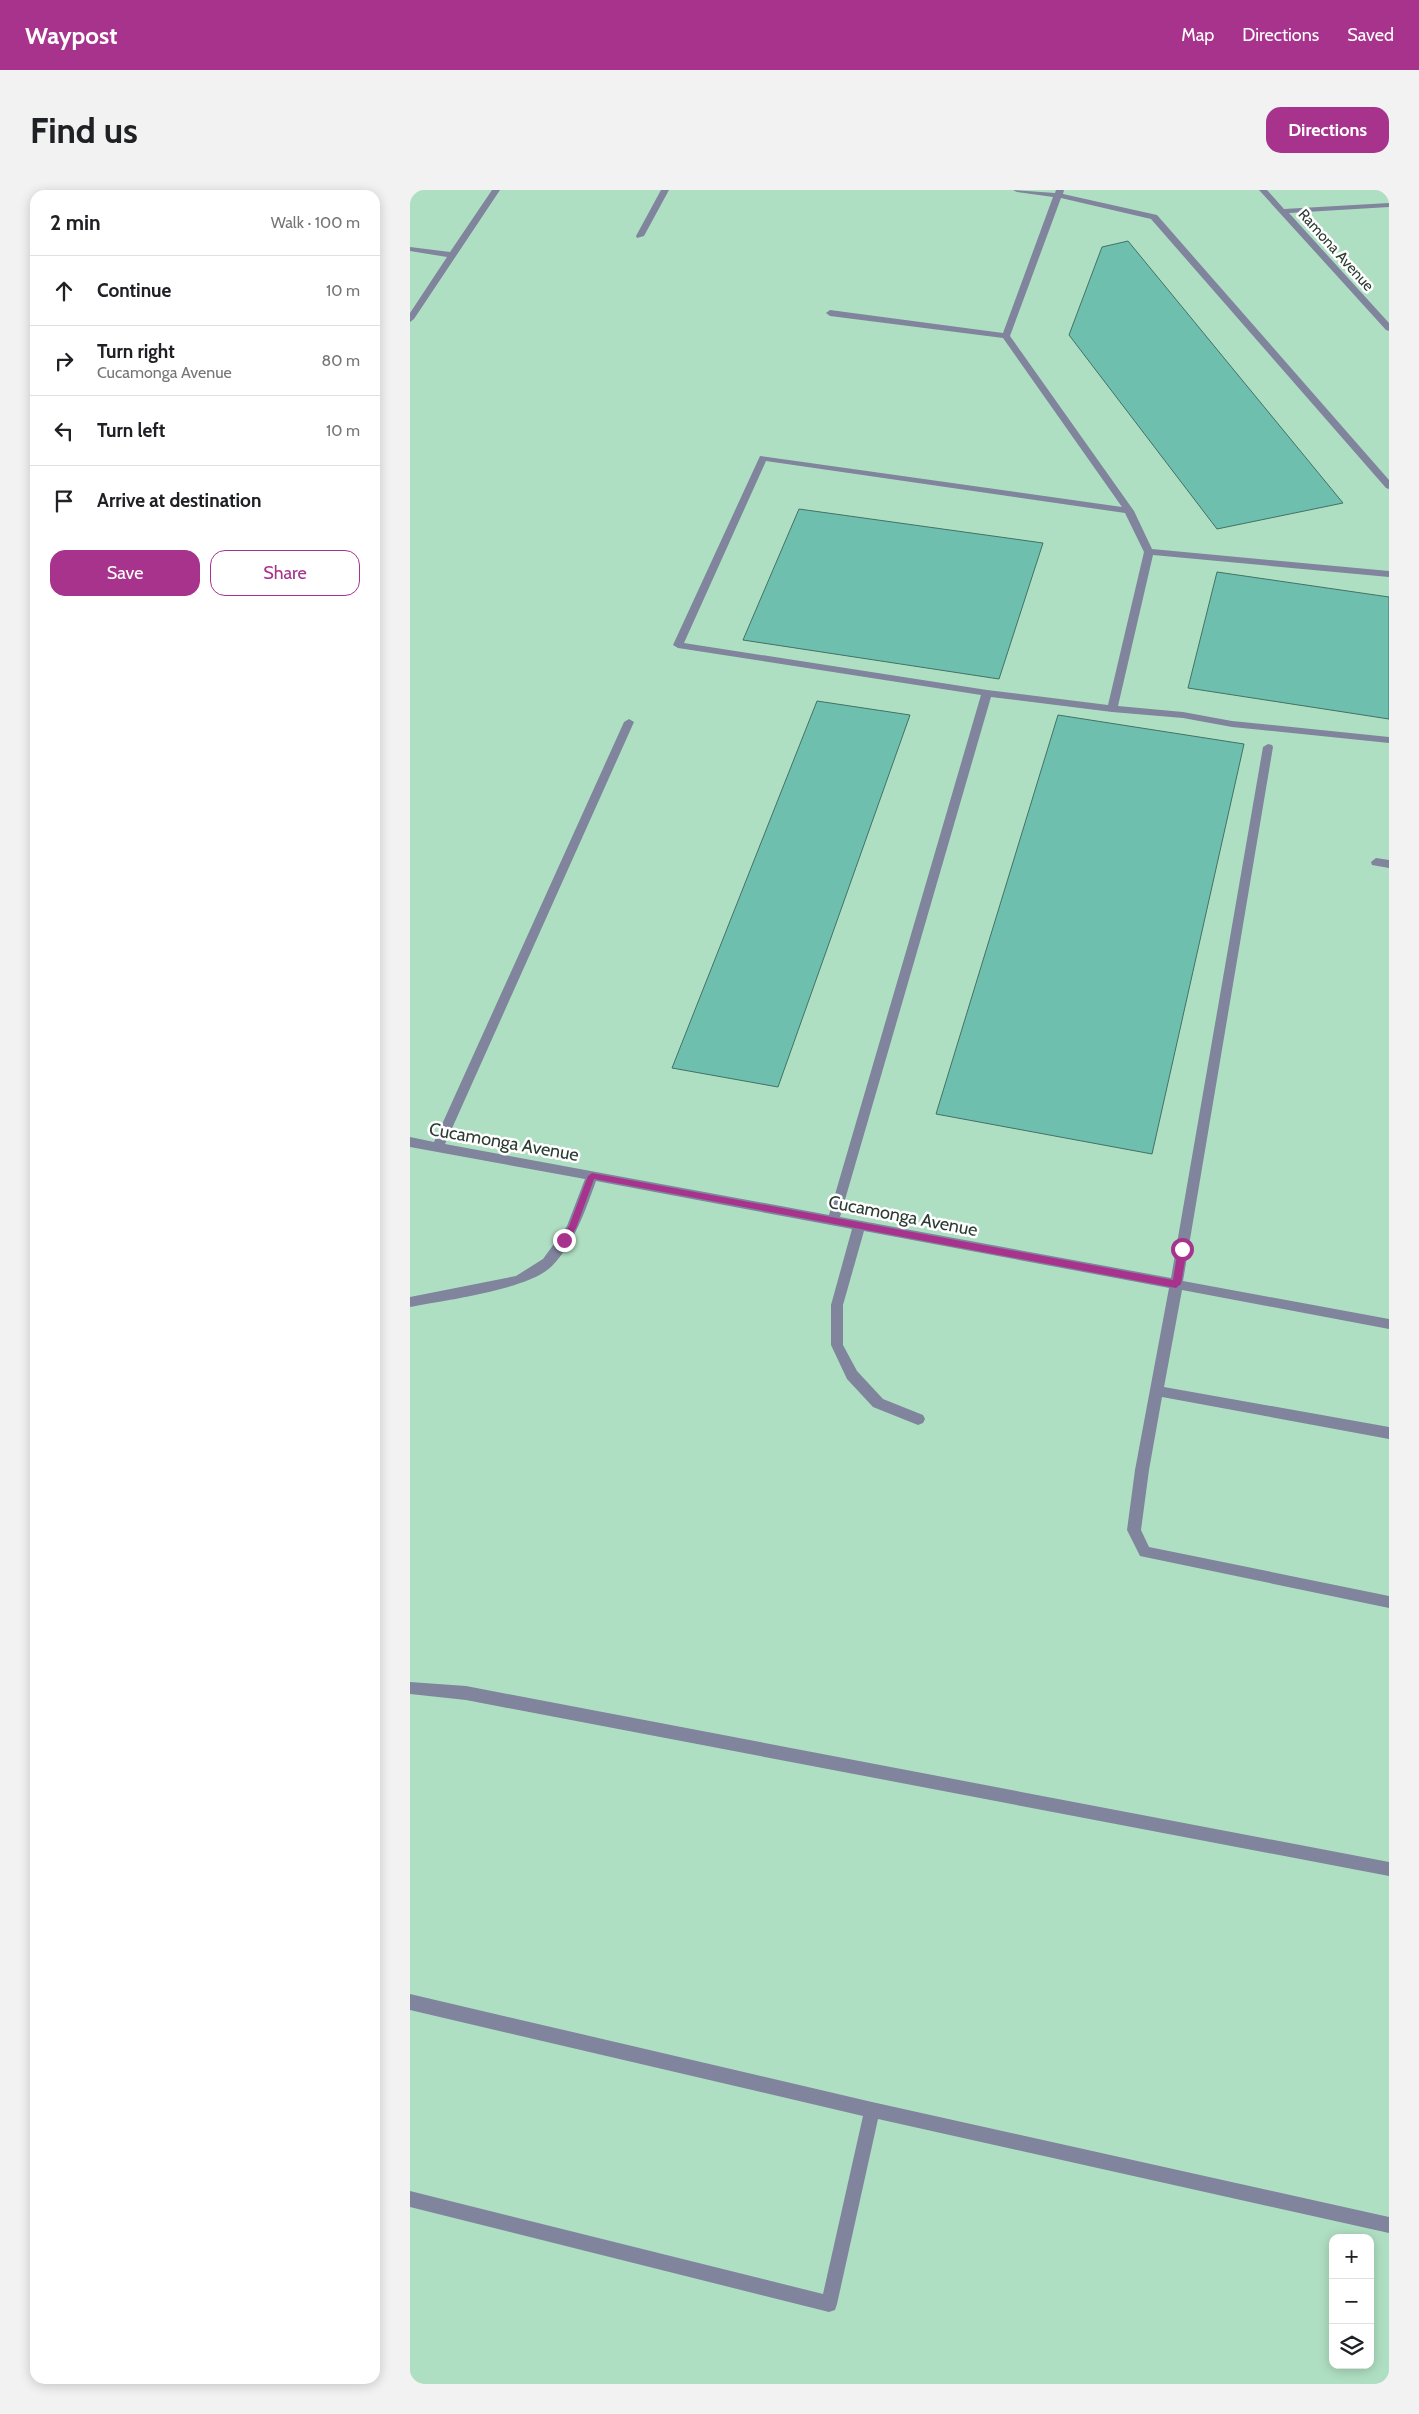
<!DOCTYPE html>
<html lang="en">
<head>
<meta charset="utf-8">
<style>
  body { margin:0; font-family:Cabin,sans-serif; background:#f2f2f2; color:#202124 }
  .controls { position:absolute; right:15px; bottom:15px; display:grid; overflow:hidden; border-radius:10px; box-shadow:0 2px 12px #0003 }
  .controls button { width:45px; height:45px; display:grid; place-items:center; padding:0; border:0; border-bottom:1px solid #e0e0e0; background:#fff; color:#202124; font:25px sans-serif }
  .stop { position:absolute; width:15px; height:15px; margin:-11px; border:4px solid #a7338d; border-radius:50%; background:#fff }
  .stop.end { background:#a7338d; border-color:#fff; box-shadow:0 1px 5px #0008 }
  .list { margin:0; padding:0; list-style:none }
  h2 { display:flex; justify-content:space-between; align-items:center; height:65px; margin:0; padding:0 20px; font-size:21px }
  h2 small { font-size:16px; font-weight:400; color:#757577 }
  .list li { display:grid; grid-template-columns:32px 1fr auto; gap:15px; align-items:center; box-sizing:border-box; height:70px; padding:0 20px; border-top:1px solid #e0e0e0 }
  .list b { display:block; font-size:19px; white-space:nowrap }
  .list p { margin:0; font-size:16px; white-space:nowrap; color:#757577 }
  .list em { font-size:16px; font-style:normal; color:#757577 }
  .actions { display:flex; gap:10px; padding:15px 20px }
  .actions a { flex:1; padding:11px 0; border:1px solid #a7338d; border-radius:15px; text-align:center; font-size:18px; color:#a7338d }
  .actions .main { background:#a7338d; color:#fff }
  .icon { flex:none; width:28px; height:28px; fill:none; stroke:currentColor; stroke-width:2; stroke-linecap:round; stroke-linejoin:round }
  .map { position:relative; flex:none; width:979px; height:2194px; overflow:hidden; border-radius:15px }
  header { display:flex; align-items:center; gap:30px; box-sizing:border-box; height:70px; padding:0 25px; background:#a7338d; color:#fff }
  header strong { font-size:24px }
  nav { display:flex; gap:28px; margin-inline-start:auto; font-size:18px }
  .intro { display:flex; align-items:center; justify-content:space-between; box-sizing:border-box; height:120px; padding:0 30px }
  h1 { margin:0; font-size:35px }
  .button { padding:12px 22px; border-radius:15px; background:#a7338d; color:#fff; font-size:18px; font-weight:700 }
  main { display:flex; gap:30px; padding:0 30px }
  aside { flex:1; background:#fff; border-radius:15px; box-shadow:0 2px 12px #0003 }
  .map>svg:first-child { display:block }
  .built { fill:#afdfc2; fill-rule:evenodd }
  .building { fill:#6ebfad; stroke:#437167 }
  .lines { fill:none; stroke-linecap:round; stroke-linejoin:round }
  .minor { fill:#80849d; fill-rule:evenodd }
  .route { fill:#a7338d }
  .labels { text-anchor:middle; stroke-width:5; stroke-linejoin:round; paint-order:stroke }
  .far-street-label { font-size:15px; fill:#2c3c32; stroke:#fff }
  .street-label { font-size:18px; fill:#2c3c32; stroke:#fff }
</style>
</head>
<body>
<header>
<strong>Waypost</strong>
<nav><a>Map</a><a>Directions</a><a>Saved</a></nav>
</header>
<div class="intro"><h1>Find us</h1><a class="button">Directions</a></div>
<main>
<aside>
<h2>2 min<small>Walk · 100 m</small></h2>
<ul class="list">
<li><svg class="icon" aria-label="ahead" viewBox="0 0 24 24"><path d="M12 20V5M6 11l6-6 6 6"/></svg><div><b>Continue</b></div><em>10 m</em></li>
<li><svg class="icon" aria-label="right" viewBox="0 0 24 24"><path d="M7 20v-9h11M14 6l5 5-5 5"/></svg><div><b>Turn right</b><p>Cucamonga Avenue</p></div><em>80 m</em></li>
<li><svg class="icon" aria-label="left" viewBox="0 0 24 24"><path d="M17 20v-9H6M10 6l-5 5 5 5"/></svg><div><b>Turn left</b></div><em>10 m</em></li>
<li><svg class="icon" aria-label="arrive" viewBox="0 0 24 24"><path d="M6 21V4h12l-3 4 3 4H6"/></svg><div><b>Arrive at destination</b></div></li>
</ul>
<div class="actions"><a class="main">Save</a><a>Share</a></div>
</aside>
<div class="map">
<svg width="979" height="2194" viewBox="0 0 979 2194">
  <rect width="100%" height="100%" fill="#c1e9d0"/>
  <!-- built -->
  <path class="built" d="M0,0H979V2194H0ZM923,2048H960V2175H923Z"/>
  <!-- building -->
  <g class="building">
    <polygon points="718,51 933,313 807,339 659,145 692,57"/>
    <polygon points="389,319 633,353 589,489 333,450"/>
    <polygon points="807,382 979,407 979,529 778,498"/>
    <polygon points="407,511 500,525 368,897 262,878"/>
    <polygon points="648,525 834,554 742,964 526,924"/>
  </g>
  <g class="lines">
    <!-- minor -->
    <g class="minor">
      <polygon points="82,0 90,0 4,129 0,132 0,123 37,67 0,61 0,57 40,62"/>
      <polygon points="251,0 259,0 234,46 227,48 226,46"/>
      <path d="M603,0L645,3L646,0H654L653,4L747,25L979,290V299L976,298L741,29L651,8L600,146L724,321L742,359L979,381V387L743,365L708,516L773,522L822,531L979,547V553L822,537L773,528L702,522L581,507L430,1027L761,1088L853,557L858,554L862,555L863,557L773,1091L979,1129V1139L772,1100L754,1197L979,1237V1249L752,1207L739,1280L731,1340L739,1357L979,1406V1418L730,1366L717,1340L725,1280L759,1098L454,1041L433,1115V1155L447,1181L473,1209L513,1225L515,1229L513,1233L508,1235L463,1217L437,1189L421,1155V1115L442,1039L186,991C175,1021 165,1052 142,1076C118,1100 35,1110 0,1117V1107L106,1086L133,1069L157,1036L175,989L0,957V947L24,952L214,532L219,529L224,532L35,954L419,1025L571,505L268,458L263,455L350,266L712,317L593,148L420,126L416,123L420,120L593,143L643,7L607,2ZM356,271L715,323L734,362L698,515L577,500L274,453Z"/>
      <polygon points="849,0 857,0 874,19 979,13 979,17 879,23 979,133 979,141 976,140"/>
      <polygon points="966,668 979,670 979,678 962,675 961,672"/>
      <polygon points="0,1492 56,1496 979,1672 979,1686 56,1510 0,1504"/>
      <polygon points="0,1804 462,1912 979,2027 979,2043 468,1929 427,2114 425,2120 419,2122 0,2017 0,2001 413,2104 453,1926 0,1820"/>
    </g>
  </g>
  <!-- route -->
  <polygon class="route" points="182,983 763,1090 768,1059 772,1056 777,1059 771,1094 766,1098 184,989 166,1038 157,1052 151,1052 150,1050 159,1036 178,986"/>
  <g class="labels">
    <!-- far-street labels -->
    <g class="far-street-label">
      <text transform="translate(926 60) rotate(48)" y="5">Ramona Avenue</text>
    </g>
    <!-- street labels -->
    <g class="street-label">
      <text transform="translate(94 952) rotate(10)" y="6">Cucamonga Avenue</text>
      <text transform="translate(493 1026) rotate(11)" y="6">Cucamonga Avenue</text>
    </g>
  </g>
</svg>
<div class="controls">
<button>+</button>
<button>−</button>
<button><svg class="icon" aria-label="layers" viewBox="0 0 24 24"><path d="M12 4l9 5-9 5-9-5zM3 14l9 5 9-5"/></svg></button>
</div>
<div class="stop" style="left:772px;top:1059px"></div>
<div class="stop end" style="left:154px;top:1050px"></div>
</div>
</main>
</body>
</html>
